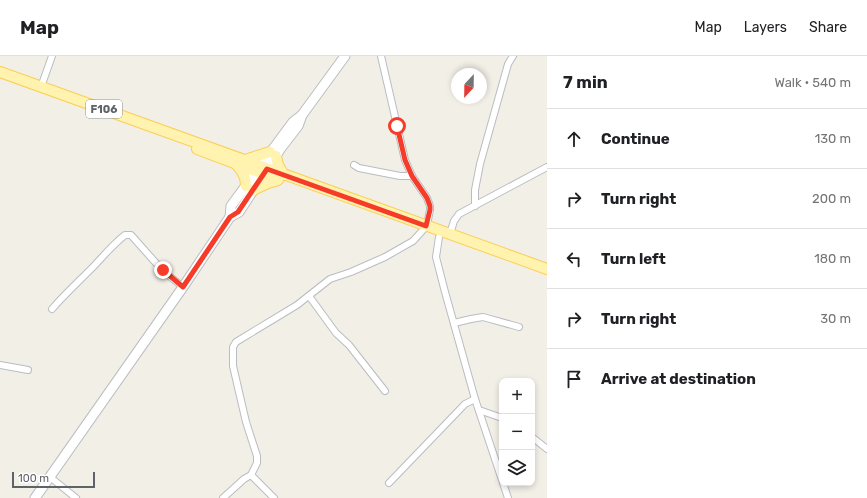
<!DOCTYPE html>
<html lang="en">
<head>
<meta charset="utf-8">
<style>
  body { margin:0; font-family:Rubik,sans-serif; background:#f6f6f6; color:#202124 }
  .controls { position:absolute; right:12px; bottom:12px; display:grid; overflow:hidden; border-radius:8px; box-shadow:0 2px 6px #0003 }
  .controls button { width:36px; height:36px; display:grid; place-items:center; padding:0; border:0; border-bottom:1px solid #e0e0e0; background:#fff; color:#202124; font:20px sans-serif }
  .compass { position:absolute; left:451px; top:12px; width:36px; height:36px; border-radius:50%; background:#fff; box-shadow:0 2px 6px #0003; rotate:202deg }
  .scale { position:absolute; left:12px; bottom:10px; width:83px; box-sizing:border-box; padding-left:4px; border:2px solid #5e6368; border-top:0; font-size:11px; line-height:14px; white-space:nowrap; color:#5e6368; -webkit-text-stroke:3px #fff; paint-order:stroke }
  .stop { position:absolute; width:12px; height:12px; margin:-9px; border:3px solid #f63b29; border-radius:50%; background:#fff }
  .stop.end { background:#f63b29; border-color:#fff; box-shadow:0 1px 4px #0008 }
  .list { margin:0; padding:0; list-style:none }
  h2 { display:flex; justify-content:space-between; align-items:center; height:52px; margin:0; padding:0 16px; font-size:17px }
  h2 small { font-size:13px; font-weight:400; color:#757577 }
  .list li { display:grid; grid-template-columns:26px 1fr auto; gap:12px; align-items:center; box-sizing:border-box; height:60px; padding:0 16px; border-top:1px solid #e0e0e0 }
  .list b { display:block; font-size:15px; white-space:nowrap }
  .list em { font-size:13px; font-style:normal; color:#757577 }
  .icon { flex:none; width:22px; height:22px; fill:none; stroke:currentColor; stroke-width:2; stroke-linecap:round; stroke-linejoin:round }
  .map { position:relative; flex:none; width:547px; height:442px; overflow:hidden }
  header { display:flex; align-items:center; gap:24px; box-sizing:border-box; height:56px; padding:0 20px; background:#fff; border-bottom:1px solid #e0e0e0 }
  header strong { font-size:19px }
  nav { display:flex; gap:22px; margin-inline-start:auto; font-size:14px }
  main { display:flex }
  aside { flex:1; background:#fff }
  .map>svg:first-child { display:block }
  .lines { fill:none; stroke-linecap:round; stroke-linejoin:round }
  .minor-casing { stroke:#b9bdc1; stroke-width:8 }
  .secondary-casing { stroke:#babec3; stroke-width:11 }
  .primary-casing { stroke:#fbcf56; stroke-width:12 }
  .minor { stroke:#fff; stroke-width:6 }
  .secondary { stroke:#fff; stroke-width:9 }
  .primary { stroke:#fff3af; stroke-width:10 }
  .route { stroke:#f63b29; stroke-width:5 }
  .labels { text-anchor:middle; stroke-width:3; stroke-linejoin:round; paint-order:stroke }
  .shield { fill:#fff; stroke:#8e9295; stroke-width:1 }
  .shield-label { font-size:11px; font-weight:bold; fill:#5e6368 }
</style>
</head>
<body>
<header>
<strong>Map</strong>
<nav><a>Map</a><a>Layers</a><a>Share</a></nav>
</header>
<main>
<div class="map">
<svg width="547" height="442" viewBox="0 0 547 442">
  <rect width="100%" height="100%" fill="#f2efe7"/>
  <g class="lines">
    <defs>
      <g id="minor">
        <polyline points="381,0 405,104 412,120 427,142 430,150 430,154 427,169"/>
        <polyline points="41,31 52,0"/>
        <polyline points="354,109 359,112 400,120 412,120"/>
        <polyline points="475,150 475,134 480,108 508,8 513,0"/>
        <polyline points="450,178 454,165 459,158 547,111"/>
        <polyline points="439,181 436,201 445,236 475,343 502,424"/>
        <polyline points="309,240 336,277 349,289 385,335"/>
        <path d="M52,253C64,239 77,227 90,214C102,202 112,189 125,179H131L163,215L183,231"/>
        <polyline points="454,267 471,263 483,261 519,271"/>
        <polyline points="0,309 28,314"/>
        <polyline points="479,354 502,362"/>
        <polyline points="532,381 547,393"/>
        <polyline points="251,419 274,442"/>
        <polyline points="50,421 76,442"/>
        <polyline points="389,427 465,348 475,343"/>
        <polyline points="503,427 508,442"/>
        <polyline points="223,442 244,423 251,419 257,407 257,400 246,366 233,310 233,291 236,286 297,249 330,223 351,216 385,201 413,185 423,174"/>
      </g>
      <g id="secondary">
        <polyline points="230,161 231,150 293,66 302,59"/>
        <polyline points="35,442 183,231 230,161 239,156 281,92 298,70 302,59 345,0"/>
      </g>
      <g id="primary">
        <polyline points="0,16 547,213"/>
        <polyline points="197,93 274,122"/>
        <polyline points="276,100 278,109 284,119"/>
        <polyline points="245,104 270,96"/>
        <path d="M237,109C243,116 246,121 246,130"/>
        <polyline points="253,134 268,127 278,124"/>
      </g>
    </defs>
    <!-- minor casing -->
    <use href="#minor" class="minor-casing"/>
    <!-- secondary casing -->
    <use href="#secondary" class="secondary-casing"/>
    <!-- primary casing -->
    <use href="#primary" class="primary-casing"/>
    <!-- minor -->
    <use href="#minor" class="minor"/>
    <!-- secondary -->
    <use href="#secondary" class="secondary"/>
    <!-- primary -->
    <use href="#primary" class="primary"/>
  </g>
  <g class="lines">
    <!-- route -->
    <polyline class="route" points="163,214 183,231 230,161 238,156 267,113 426,170 430,154 430,150 427,142 412,120 405,104 397,70"/>
  </g>
  <g class="labels">
    <!-- shield labels -->
    <rect class="shield" x="86" y="44" width="36" height="18" rx="3"/>
    <g class="shield-label">
      <text x="104" y="57">F106</text>
    </g>
  </g>
</svg>
<div class="controls">
<button>+</button>
<button>−</button>
<button><svg class="icon" aria-label="layers" viewBox="0 0 24 24"><path d="M12 4l9 5-9 5-9-5zM3 14l9 5 9-5"/></svg></button>
</div>
<svg class="compass" viewBox="-18 -18 36 36"><path d="M0-13l5 13h-10z" fill="#e53935"/><path d="M0 13l5-13h-10z" fill="#757577"/></svg>
<div class="scale">100 m</div>
<div class="stop" style="left:397px;top:70px"></div>
<div class="stop end" style="left:163px;top:214px"></div>
</div>
<aside>
<h2>7 min<small>Walk · 540 m</small></h2>
<ul class="list">
<li><svg class="icon" aria-label="ahead" viewBox="0 0 24 24"><path d="M12 20V5M6 11l6-6 6 6"/></svg><div><b>Continue</b></div><em>130 m</em></li>
<li><svg class="icon" aria-label="right" viewBox="0 0 24 24"><path d="M7 20v-9h11M14 6l5 5-5 5"/></svg><div><b>Turn right</b></div><em>200 m</em></li>
<li><svg class="icon" aria-label="left" viewBox="0 0 24 24"><path d="M17 20v-9H6M10 6l-5 5 5 5"/></svg><div><b>Turn left</b></div><em>180 m</em></li>
<li><svg class="icon" aria-label="right" viewBox="0 0 24 24"><path d="M7 20v-9h11M14 6l5 5-5 5"/></svg><div><b>Turn right</b></div><em>30 m</em></li>
<li><svg class="icon" aria-label="arrive" viewBox="0 0 24 24"><path d="M6 21V4h12l-3 4 3 4H6"/></svg><div><b>Arrive at destination</b></div></li>
</ul>
</aside>
</main>
</body>
</html>
